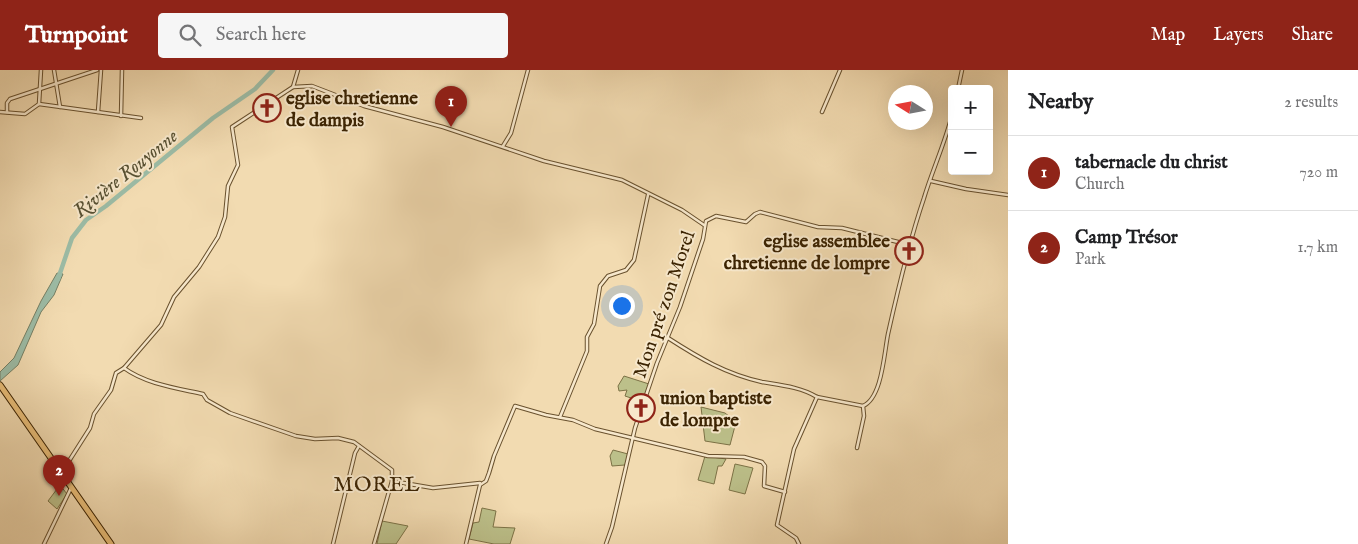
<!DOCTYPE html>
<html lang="en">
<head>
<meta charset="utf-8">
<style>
  body { margin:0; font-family:"IM FELL English",serif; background:#f6f6f6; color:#202124 }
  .controls { position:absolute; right:15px; top:15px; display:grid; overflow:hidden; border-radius:5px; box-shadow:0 5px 20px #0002 }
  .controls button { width:45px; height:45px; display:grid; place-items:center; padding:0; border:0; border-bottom:1px solid #e0e0e0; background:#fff; color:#202124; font:25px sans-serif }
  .compass { position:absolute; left:888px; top:15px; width:45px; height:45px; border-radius:50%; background:#fff; box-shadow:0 5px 20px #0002; rotate:281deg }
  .you { position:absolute; left:621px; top:235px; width:18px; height:18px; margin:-12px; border:4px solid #fff; border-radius:50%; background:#1a73e8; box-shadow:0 0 0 8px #1a73e833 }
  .badge { display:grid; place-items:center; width:32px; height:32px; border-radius:50%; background:#8f2418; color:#fff; font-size:16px; font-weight:700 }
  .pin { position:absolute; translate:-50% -41px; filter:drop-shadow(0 1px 2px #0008) }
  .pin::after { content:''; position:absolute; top:26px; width:18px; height:15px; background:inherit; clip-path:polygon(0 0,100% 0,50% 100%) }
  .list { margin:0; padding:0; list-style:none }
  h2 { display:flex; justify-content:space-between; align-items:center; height:65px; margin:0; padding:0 20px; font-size:21px }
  h2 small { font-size:16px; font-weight:400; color:#757577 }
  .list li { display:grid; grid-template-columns:32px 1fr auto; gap:15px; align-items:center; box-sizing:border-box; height:75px; padding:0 20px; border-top:1px solid #e0e0e0 }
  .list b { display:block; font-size:19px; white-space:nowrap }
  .list p { margin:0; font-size:16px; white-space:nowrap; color:#757577 }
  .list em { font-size:16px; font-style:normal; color:#757577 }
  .icon { flex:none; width:28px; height:28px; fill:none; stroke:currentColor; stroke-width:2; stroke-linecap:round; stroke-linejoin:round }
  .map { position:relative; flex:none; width:1008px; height:474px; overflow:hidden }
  header { display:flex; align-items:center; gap:30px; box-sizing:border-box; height:70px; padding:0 25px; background:#8f2418; color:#fff }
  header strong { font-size:24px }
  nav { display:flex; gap:28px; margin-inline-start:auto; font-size:18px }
  .search { width:350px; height:45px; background:#f6f6f6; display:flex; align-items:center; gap:12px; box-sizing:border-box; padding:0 18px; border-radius:5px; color:#757577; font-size:19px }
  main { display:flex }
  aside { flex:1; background:#fff }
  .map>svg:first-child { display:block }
  .green { fill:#bcc08a; stroke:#7c7246 }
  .water { fill:#9cbca6; stroke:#757f64 }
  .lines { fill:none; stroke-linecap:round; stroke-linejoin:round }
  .river { stroke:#9cbca6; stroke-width:4.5 }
  .street-casing { stroke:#69512e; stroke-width:4.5 }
  .primary-casing { stroke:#3b2302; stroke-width:7 }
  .street { stroke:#f7e8cc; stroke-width:2.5 }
  .primary { stroke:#e9be78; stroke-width:5 }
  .labels { text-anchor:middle; stroke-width:4; stroke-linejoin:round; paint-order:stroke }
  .poi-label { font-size:19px; font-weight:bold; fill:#3b2302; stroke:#f7e8cc; text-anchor:start }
  .street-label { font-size:19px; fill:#3b2302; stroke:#f7e8cc }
  .water-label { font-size:20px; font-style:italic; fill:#585133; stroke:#f7e8cc }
  .quarter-label { font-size:21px; letter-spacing:1px; fill:#3b2302; stroke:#f7e8cc }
</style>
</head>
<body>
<header>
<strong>Turnpoint</strong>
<div class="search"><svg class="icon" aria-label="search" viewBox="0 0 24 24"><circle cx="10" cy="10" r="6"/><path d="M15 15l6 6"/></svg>Search here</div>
<nav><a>Map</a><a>Layers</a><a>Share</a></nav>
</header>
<main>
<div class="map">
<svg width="1008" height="474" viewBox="0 0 1008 474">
  <rect width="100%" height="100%" fill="#f2dbb1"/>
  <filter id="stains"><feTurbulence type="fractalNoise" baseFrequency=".004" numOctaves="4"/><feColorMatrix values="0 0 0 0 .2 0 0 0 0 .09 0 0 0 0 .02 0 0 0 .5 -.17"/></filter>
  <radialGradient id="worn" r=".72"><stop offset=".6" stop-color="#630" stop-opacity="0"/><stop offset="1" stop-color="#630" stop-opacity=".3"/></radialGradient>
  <!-- green -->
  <g class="green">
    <polygon points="624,306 649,314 643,332 625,326 627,320 619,321 618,316"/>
    <polygon points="701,337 725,343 736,352 730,375 705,371"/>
    <polygon points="613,380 628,384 625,395 612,396 610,386"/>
    <polygon points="705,386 726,389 722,396 718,396 714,414 698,410"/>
    <polygon points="735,394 753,398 745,424 729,420"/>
    <polygon points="60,415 67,424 57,439 48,431"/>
    <polygon points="482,438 496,441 493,457 515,458 510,474 494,474 469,469 473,453 479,452"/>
    <polygon points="382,451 408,456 396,474 377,474"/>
  </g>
  <!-- water -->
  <polygon class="water" points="57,203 63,204 54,225 41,242 18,295 0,311 0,302 14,288 41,231"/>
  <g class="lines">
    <!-- river -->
    <polyline class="river" points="58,209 72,168 86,150 106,136 213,48 255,19 273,0"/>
    <defs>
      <g id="street">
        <polyline points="54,0 60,37"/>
        <polyline points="293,17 298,0"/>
        <polyline points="958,19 962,0"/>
        <polyline points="39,34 141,48"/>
        <polyline points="0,42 25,44 39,34 41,0"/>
        <polyline points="7,42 7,33 10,29 97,0"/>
        <polyline points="98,42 101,0"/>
        <polyline points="822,42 840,0"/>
        <polyline points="121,46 122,0"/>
        <polyline points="503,76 511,63 528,0"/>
        <polyline points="931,111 966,119 1008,125"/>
        <path d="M668,268C699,288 726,304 762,312C780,315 801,317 817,327"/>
        <path d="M124,298C146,314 176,318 203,324L207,330L230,343L296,366L315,369L338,368L354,372L392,400V411L374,474"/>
        <polyline points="560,347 587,281 587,267 594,254 600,216 608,206 626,200 634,190 648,125"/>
        <polyline points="857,378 864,346 863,336"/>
        <polyline points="62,402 90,358 94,344 111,320 116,303 124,298 161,255 174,227 199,197 218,167 225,147 228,116 238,95 232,57 293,17 312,16 364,36 443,57 544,91 622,110 682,140 704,155"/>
        <polyline points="392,411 433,418 480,413"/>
        <polyline points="44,474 71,418"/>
        <polyline points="333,474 355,383 359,376"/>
        <polyline points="466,474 480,415 486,411 489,403 494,386 515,336 546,345 573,350 595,359 708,386 744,387 762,392 765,396 764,416 785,422"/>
        <polyline points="606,474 612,457 635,358 657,293 680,237 703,169 706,151 716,146 746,152 755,144 760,142 818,157 842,158 910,175"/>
        <path d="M799,474L796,468L777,455L794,379L817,327L863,336C882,328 884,284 888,264C898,219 909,172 924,128C932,101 945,73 952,45"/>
      </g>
      <polyline id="primary" points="0,315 111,474"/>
    </defs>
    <!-- street casing -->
    <use href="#street" class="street-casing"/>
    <!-- primary casing -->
    <use href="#primary" class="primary-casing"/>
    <!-- street -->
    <use href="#street" class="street"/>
    <!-- primary -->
    <use href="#primary" class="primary"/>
  </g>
  <!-- icons -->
  <defs>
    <symbol id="church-ring" viewBox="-11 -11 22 22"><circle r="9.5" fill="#f7e8cc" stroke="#8f2418" stroke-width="1.5"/><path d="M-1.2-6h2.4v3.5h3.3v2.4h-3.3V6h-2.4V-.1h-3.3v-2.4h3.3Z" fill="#8f2418"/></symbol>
  </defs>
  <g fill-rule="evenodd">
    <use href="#church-ring" x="251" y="22" width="32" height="32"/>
    <use href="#church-ring" x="893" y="165" width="32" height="32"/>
    <use href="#church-ring" x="625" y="322" width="32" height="32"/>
  </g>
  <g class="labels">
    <!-- poi labels -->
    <g class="poi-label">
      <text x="286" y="34">eglise chretienne<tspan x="286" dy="22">de dampis</tspan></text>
      <text x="890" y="177" text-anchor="end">eglise assemblee<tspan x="890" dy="22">chretienne de lompre</tspan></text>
      <text x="660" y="334">union baptiste<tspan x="660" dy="22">de lompre</tspan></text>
    </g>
    <!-- street labels -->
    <g class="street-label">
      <text transform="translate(663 234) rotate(-71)" y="7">Mon pré zon Morel</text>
    </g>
    <!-- water labels -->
    <g class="water-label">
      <text transform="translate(125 103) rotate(-39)" y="7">Rivière Rouyonne</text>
    </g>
    <!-- quarter labels -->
    <g class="quarter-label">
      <text x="377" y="421">MOREL</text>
    </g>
  </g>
  <rect width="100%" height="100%" filter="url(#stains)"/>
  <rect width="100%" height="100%" fill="url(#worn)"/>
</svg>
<div class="controls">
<button>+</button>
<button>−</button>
</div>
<svg class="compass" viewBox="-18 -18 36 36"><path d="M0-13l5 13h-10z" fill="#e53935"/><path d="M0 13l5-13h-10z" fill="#757577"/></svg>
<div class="you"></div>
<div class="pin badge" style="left:451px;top:57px">1</div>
<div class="pin badge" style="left:59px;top:426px">2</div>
</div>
<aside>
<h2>Nearby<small>2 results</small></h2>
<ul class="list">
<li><span class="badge">1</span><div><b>tabernacle du christ</b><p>Church</p></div><em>720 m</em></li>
<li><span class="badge">2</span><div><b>Camp Trésor</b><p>Park</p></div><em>1.7 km</em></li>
</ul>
</aside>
</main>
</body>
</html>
